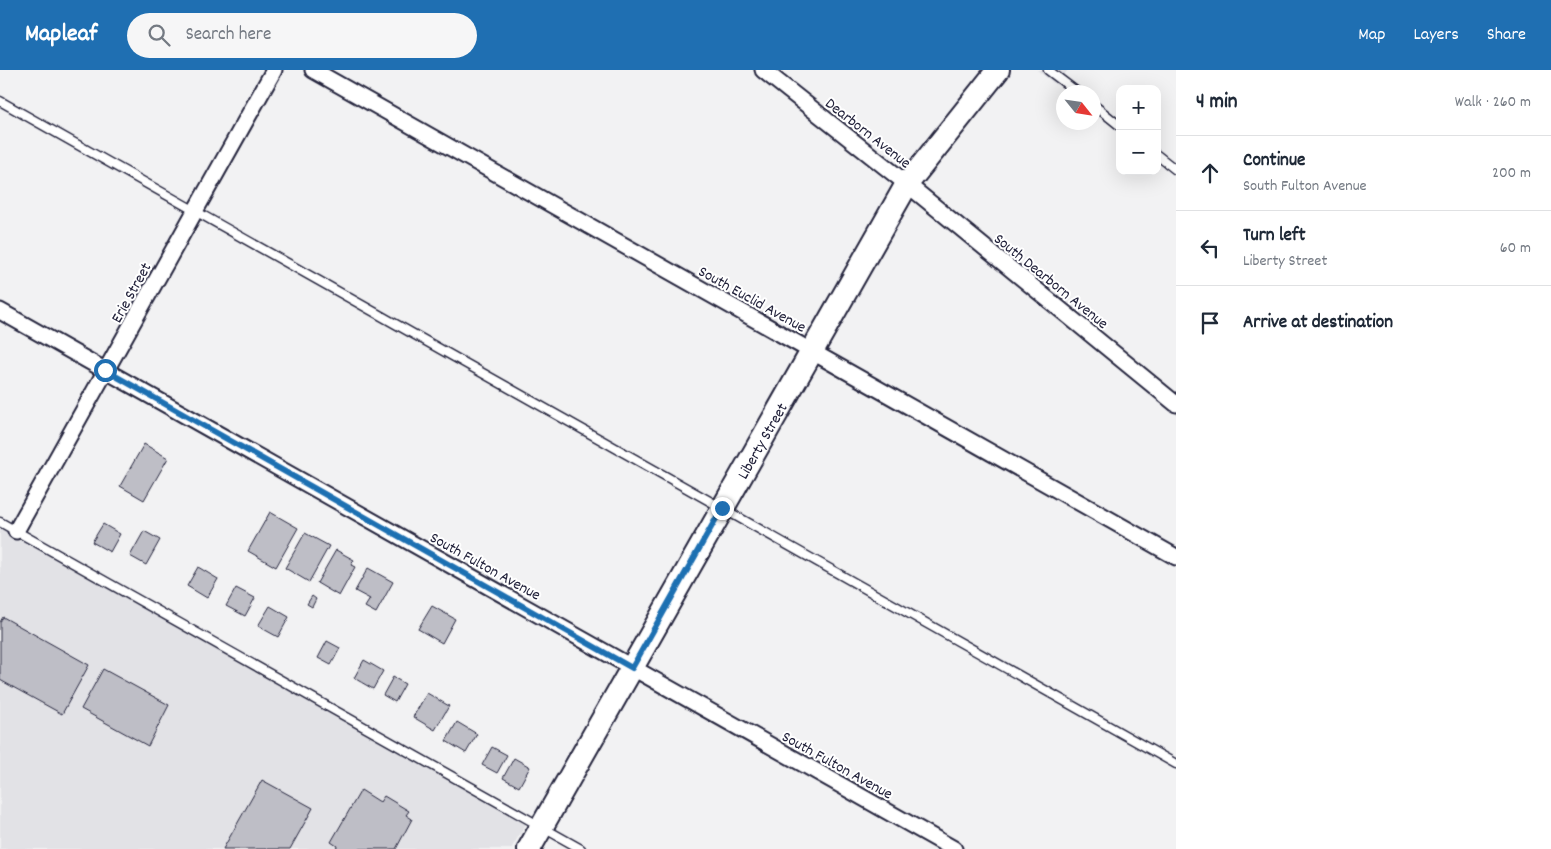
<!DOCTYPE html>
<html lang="en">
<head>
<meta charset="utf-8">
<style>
  body { margin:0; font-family:Dekko,sans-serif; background:#f6f6f7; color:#1f2937 }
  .controls { position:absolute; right:15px; top:15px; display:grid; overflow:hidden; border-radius:10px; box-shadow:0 5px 20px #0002 }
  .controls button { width:45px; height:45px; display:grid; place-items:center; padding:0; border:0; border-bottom:1px solid #e0e1e3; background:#fff; color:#1f2937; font:25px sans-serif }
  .compass { position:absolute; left:1056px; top:15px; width:45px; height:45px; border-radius:50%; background:#fff; box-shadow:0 5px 20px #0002; rotate:120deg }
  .stop { position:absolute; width:15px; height:15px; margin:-11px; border:4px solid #1f6fb2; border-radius:50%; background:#fff }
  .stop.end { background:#1f6fb2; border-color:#fff; box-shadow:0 1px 5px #0008 }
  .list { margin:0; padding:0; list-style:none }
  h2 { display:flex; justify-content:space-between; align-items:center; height:65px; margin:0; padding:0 20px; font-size:21px }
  h2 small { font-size:16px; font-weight:400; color:#747a83 }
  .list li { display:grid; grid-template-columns:32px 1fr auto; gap:15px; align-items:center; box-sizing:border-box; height:75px; padding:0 20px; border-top:1px solid #e0e1e3 }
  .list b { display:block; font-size:19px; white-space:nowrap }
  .list p { margin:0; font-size:16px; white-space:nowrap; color:#747a83 }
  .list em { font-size:16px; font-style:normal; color:#747a83 }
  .icon { flex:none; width:28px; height:28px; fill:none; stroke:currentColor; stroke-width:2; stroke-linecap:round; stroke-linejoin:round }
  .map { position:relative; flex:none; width:1176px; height:779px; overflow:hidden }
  header { display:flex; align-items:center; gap:30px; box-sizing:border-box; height:70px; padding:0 25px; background:#1f6fb2; color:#fff }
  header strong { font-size:24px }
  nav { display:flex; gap:28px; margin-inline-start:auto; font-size:18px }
  .search { width:350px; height:45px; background:#f6f6f7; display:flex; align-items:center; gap:12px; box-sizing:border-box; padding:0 18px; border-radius:28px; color:#747a83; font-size:19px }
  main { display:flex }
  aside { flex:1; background:#fff }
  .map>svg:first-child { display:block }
  .built { fill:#e2e2e6 }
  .building { fill:#bebec6; stroke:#22223b }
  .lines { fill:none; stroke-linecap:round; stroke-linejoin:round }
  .lane-casing { stroke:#22223b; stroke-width:11 }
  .street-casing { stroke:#22223b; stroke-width:19 }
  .secondary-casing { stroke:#22223b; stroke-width:26 }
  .lane { stroke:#fff; stroke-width:8 }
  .street { stroke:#fff; stroke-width:15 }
  .secondary { stroke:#fff; stroke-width:22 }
  .route { stroke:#1f6fb2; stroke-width:6 }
  .labels { text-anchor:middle; stroke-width:4; stroke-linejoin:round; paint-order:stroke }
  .street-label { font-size:16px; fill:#22223b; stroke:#fff }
</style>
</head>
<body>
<header>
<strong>Mapleaf</strong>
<div class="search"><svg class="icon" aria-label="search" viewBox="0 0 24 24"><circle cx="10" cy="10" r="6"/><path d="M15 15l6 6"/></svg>Search here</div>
<nav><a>Map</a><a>Layers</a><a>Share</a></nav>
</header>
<main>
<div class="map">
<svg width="1176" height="779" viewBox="0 0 1176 779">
  <rect width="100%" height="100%" fill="#f2f2f3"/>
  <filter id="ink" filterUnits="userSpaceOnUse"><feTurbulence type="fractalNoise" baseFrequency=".02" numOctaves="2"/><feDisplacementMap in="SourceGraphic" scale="10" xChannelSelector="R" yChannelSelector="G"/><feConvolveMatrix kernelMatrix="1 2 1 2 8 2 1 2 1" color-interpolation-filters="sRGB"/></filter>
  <g filter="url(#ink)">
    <!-- built -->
    <g class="built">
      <polygon points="1037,0 1068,0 1056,15"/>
      <polygon points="0,456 526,754 511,779 0,779"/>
    </g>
    <!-- building -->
    <g class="building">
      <polygon points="144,374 168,388 144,430 120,416"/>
      <polygon points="270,442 298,458 276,497 248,481"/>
      <polygon points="103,454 120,464 110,482 92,472"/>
      <polygon points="144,461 160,470 146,495 130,486"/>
      <polygon points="305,463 329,476 309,512 285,498"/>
      <polygon points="336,480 354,490 351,495 355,497 339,526 317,513"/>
      <polygon points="198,497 218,509 207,528 187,516"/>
      <polygon points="368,498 393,512 376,543 365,537 370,529 355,521"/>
      <polygon points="236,518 255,528 245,546 226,536"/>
      <polygon points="312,526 316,529 312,537 307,534"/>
      <polygon points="270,536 289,547 278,567 258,556"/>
      <polygon points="432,536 455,549 442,573 418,559"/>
      <polygon points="3,547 89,595 62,644 0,610 0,552"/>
      <polygon points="327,571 340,578 331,595 318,588"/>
      <polygon points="364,590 383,601 373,619 354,608"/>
      <polygon points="103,599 169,635 148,676 81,639"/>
      <polygon points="393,607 405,614 395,632 383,625"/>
      <polygon points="427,623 449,636 435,660 413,647"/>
      <polygon points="457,652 477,664 466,683 446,671"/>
      <polygon points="492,677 507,685 497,703 482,695"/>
      <polygon points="514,688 530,697 519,717 503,708"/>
      <polygon points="262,710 313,738 290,779 223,779"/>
      <polygon points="361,720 380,732 384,726 409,741 406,745 412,749 396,779 336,779 337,776 331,772"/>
    </g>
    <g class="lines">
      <defs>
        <g id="lane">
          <polyline points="1048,0 1077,22"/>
          <polyline points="0,31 1176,694"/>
          <polyline points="1094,35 1120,56"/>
          <polyline points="1157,85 1176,100"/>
          <polyline points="0,452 581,779"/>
        </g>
        <g id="street">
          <polyline points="313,0 1176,487"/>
          <polyline points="763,0 907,114 1176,334"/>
          <polyline points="0,241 954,779"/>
          <polyline points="16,461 274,0"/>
        </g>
        <g id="secondary">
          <path id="s1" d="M529,779L907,114L998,0"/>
        </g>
      </defs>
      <!-- lane casing -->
      <use href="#lane" class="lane-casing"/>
      <!-- street casing -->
      <use href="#street" class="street-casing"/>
      <!-- secondary casing -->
      <use href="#secondary" class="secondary-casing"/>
      <!-- lane -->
      <use href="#lane" class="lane"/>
      <!-- street -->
      <use href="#street" class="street"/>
      <!-- secondary -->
      <use href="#secondary" class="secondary"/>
    </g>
  </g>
  <g class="lines" filter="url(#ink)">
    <!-- route -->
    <polyline class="route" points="105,300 632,598 722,438"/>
  </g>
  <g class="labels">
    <!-- street labels -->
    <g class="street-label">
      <text transform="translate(869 62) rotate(38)" y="6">Dearborn Avenue</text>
      <text transform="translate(1052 210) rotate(39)" y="6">South Dearborn Avenue</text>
      <text transform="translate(130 222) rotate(-61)" y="6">Erie Street</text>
      <text transform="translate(753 228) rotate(29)" y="6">South Euclid Avenue</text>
      <text dy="6" stroke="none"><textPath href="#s1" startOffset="470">Liberty Street</textPath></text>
      <text transform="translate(486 495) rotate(29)" y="6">South Fulton Avenue</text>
      <text transform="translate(838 694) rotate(29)" y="6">South Fulton Avenue</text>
    </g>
  </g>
</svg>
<div class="controls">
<button>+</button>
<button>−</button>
</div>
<svg class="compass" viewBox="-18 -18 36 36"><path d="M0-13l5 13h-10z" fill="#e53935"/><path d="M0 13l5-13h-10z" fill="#747a83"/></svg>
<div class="stop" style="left:105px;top:300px"></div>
<div class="stop end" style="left:722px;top:438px"></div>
</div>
<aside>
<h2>4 min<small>Walk · 260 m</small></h2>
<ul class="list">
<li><svg class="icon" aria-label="ahead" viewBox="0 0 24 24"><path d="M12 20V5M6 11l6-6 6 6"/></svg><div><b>Continue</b><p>South Fulton Avenue</p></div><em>200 m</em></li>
<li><svg class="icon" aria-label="left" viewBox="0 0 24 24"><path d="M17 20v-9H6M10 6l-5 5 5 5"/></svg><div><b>Turn left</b><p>Liberty Street</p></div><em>60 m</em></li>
<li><svg class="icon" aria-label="arrive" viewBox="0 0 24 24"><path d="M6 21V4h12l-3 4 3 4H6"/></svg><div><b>Arrive at destination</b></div></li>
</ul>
</aside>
</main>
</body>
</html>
